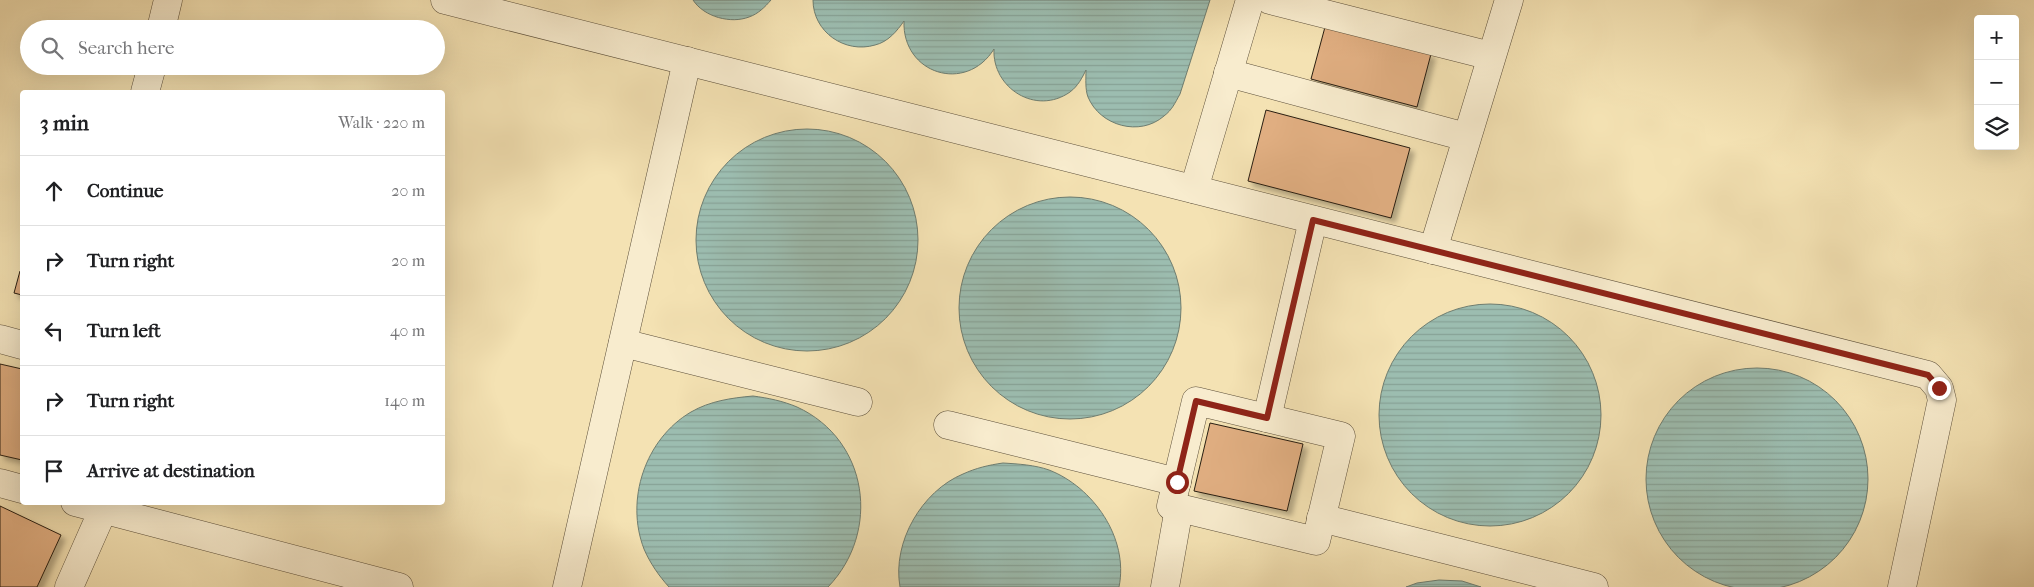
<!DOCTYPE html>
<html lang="en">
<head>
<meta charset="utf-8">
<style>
  body { margin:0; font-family:"IM FELL French Canon",serif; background:#f2f2f2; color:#202124 }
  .controls { position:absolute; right:15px; top:15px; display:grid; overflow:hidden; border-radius:5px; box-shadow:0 5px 20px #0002 }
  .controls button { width:45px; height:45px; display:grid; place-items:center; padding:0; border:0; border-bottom:1px solid #e0e0e0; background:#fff; color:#202124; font:25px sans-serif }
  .stop { position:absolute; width:15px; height:15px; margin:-11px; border:4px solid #8f2418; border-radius:50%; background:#fff }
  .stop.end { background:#8f2418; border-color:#fff; box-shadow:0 1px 5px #0008 }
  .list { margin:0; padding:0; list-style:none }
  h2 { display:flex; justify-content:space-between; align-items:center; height:65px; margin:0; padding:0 20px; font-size:21px }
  h2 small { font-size:16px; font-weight:400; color:#757577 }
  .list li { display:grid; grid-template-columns:32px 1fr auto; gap:15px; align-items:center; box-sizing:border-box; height:70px; padding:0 20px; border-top:1px solid #e0e0e0 }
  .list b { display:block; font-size:19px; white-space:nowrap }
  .list em { font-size:16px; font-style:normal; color:#757577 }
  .icon { flex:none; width:28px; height:28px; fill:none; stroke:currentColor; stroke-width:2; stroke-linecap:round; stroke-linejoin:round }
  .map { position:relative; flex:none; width:2034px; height:587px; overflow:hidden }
  .search { position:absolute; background:#fff; box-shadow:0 5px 20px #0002; left:20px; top:20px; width:425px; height:55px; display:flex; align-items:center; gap:12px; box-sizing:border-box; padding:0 18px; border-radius:28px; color:#757577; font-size:19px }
  .panel { position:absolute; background:#fff; box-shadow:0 5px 20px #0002; left:20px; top:90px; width:425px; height:415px; border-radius:5px }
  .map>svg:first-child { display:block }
  .water { fill:url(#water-rules); stroke:#6e7d70 }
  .building { fill:#e0ae81; stroke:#291e11; filter:url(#shadow) }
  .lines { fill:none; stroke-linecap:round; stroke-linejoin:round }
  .minor-casing { stroke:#5c4f3a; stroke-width:29 }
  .minor { stroke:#f8ecce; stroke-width:28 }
  .route { stroke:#8f2418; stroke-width:6 }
</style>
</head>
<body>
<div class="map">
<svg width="2034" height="587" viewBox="0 0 2034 587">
  <defs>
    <pattern id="water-rules" width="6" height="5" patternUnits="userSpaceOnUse" patternTransform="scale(1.25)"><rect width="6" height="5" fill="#9cbdb0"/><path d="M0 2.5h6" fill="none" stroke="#86a296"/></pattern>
    <filter id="shadow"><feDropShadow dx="4.5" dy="4.5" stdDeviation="2.5" flood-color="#0004"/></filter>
  </defs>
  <rect width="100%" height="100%" fill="#f4e2b3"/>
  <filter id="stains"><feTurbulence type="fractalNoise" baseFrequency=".004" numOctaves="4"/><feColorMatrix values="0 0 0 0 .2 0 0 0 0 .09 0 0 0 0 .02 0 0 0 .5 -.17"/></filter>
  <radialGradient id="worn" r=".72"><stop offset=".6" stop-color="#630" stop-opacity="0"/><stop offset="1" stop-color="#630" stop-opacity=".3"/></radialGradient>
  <!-- water -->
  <g class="water">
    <path d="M693,0H771C765,7 758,14 749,17C731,24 704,17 693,0Z"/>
    <path d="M813,0H1210L1180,94C1175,103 1172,110 1164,116C1140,137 1100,126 1088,97C1085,89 1086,79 1086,70C1082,78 1078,86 1070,92C1036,116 992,88 994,49C966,94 902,74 904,21C897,31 888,42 875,45C845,54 813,32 813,0Z"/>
    <circle cx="807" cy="240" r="111"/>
    <circle cx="1070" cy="308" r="111"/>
    <circle cx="1490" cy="415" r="111"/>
    <circle cx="1757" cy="479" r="111"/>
    <path d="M753,396C768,398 783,401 797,407C869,440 881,532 828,587H669C659,576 650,563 644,549C625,500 645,439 691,412C710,401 731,398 753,396Z"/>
    <path d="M1003,463C1019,464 1035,465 1049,470C1093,487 1129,538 1119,587H900C892,542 922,491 963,474C976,468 989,465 1003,463Z"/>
    <polygon points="1439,580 1462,581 1481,587 1406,587 1417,583"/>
  </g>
  <!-- building -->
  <g class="building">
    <polygon points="1325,27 1431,54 1417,107 1311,79"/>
    <polygon points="1266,110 1410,148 1391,218 1248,181"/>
    <polygon points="20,271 22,271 22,295 14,293"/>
    <polygon points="0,364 22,369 22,460 0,455"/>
    <polygon points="1210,423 1303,444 1287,511 1194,491"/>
    <polygon points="0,506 61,535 37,587 0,587"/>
  </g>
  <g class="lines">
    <defs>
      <g id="minor">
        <polyline points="445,0 1928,375 1939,388 1942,400 1902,587"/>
        <polyline points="1270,0 1491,56"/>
        <polyline points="161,29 168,0"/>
        <polyline points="1228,73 1466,137"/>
        <polyline points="145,92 152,66"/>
        <polyline points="1194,189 1250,0"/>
        <polyline points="1433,250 1509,0"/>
        <polyline points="0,339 22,345"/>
        <polyline points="623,343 858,402"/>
        <polygon points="1196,401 1341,436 1316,541 1171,506"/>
        <polyline points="1267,418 1313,220"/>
        <polyline points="948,425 1177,482"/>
        <polyline points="0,483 22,489"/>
        <polyline points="75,502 399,587"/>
        <polyline points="1321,518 1594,587"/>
        <polyline points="69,587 103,510"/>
        <polyline points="567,587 687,61"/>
        <polyline points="1165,587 1179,508"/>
      </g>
    </defs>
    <!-- minor casing -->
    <use href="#minor" class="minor-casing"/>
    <!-- minor -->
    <use href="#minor" class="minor"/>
  </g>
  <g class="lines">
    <!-- route -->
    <polyline class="route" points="1177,482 1196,401 1267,418 1313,220 1928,375 1939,388"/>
  </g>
  <rect width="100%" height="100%" filter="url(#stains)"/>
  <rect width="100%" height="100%" fill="url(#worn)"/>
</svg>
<div class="controls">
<button>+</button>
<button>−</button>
<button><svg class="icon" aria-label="layers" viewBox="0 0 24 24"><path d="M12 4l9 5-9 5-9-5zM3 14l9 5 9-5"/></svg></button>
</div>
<div class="stop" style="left:1177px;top:482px"></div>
<div class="stop end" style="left:1939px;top:388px"></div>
<div class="search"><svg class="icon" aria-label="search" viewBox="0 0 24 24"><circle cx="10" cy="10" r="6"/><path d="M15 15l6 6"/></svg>Search here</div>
<section class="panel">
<h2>3 min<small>Walk · 220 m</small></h2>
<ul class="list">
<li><svg class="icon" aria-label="ahead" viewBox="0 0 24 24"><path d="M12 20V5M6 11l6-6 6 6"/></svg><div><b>Continue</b></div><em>20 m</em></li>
<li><svg class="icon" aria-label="right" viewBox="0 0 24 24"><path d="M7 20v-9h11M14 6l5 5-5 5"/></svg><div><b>Turn right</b></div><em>20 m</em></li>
<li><svg class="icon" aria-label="left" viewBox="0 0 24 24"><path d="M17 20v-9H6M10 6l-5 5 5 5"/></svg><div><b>Turn left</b></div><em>40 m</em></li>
<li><svg class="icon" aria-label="right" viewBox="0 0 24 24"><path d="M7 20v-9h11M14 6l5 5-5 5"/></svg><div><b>Turn right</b></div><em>140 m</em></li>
<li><svg class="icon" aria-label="arrive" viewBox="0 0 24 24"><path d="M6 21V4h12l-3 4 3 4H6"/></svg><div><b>Arrive at destination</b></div></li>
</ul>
</section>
</div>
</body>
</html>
